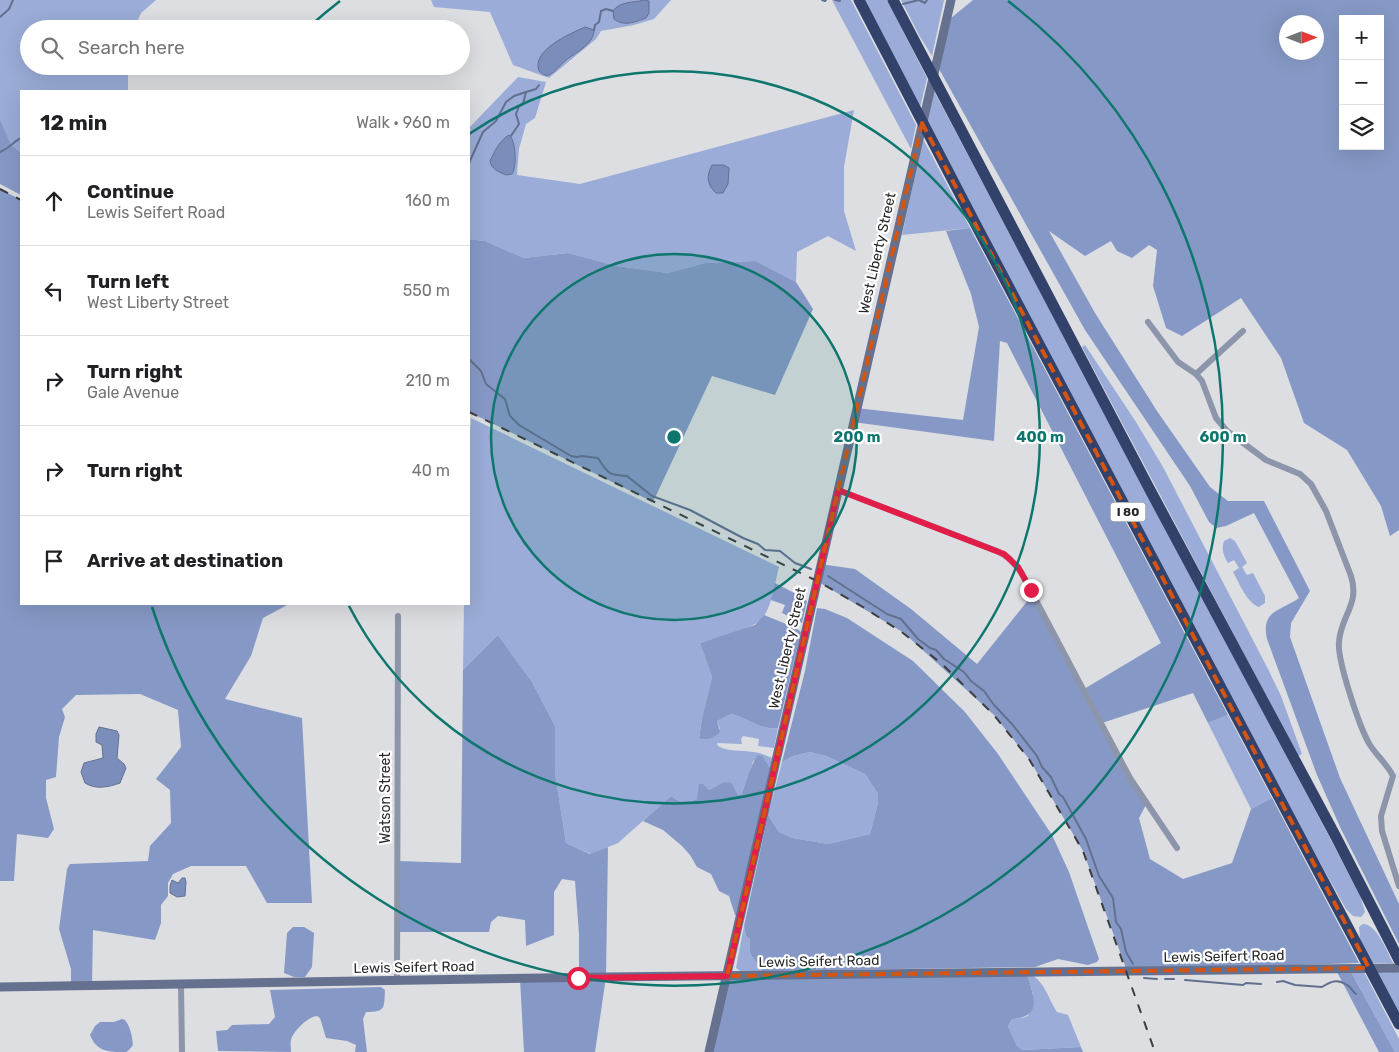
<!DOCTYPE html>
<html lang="en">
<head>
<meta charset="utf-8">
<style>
  body { margin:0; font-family:Rubik,sans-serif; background:#f2f2f2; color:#202124 }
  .controls { position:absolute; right:15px; top:15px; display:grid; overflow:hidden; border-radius:0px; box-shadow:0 5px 20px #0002 }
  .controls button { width:45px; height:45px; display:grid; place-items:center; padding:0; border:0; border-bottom:1px solid #e0e0e0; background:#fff; color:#202124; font:25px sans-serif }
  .compass { position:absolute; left:1279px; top:15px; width:45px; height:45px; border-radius:50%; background:#fff; box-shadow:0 5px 20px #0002; rotate:90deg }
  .stop { position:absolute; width:15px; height:15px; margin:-11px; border:4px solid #e11d48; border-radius:50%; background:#fff }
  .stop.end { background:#e11d48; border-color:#fff; box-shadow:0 1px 5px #0008 }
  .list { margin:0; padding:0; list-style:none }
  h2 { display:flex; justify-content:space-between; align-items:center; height:65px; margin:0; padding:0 20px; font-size:21px }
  h2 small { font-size:16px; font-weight:400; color:#757577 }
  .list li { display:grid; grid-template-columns:32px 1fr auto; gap:15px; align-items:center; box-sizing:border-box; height:90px; padding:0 20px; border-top:1px solid #e0e0e0 }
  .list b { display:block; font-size:19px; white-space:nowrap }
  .list p { margin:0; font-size:16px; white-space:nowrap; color:#757577 }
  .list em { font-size:16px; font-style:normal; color:#757577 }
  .icon { flex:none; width:28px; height:28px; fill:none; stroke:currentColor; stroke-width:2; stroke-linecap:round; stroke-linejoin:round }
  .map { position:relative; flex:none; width:1399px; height:1052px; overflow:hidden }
  .search { position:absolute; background:#fff; box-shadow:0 5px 20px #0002; left:20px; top:20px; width:450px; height:55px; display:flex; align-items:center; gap:12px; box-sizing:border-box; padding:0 18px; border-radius:28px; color:#757577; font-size:19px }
  .panel { position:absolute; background:#fff; box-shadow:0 5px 20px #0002; left:20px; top:90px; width:450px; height:515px; border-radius:0px }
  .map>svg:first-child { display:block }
  .green { fill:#9aacd7 }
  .forest { fill:#8699c6; fill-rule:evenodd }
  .water { fill:#7b8ebb; stroke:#627090 }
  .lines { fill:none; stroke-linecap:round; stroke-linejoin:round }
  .stream { stroke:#627090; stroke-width:2 }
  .street { stroke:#8c95a9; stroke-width:6 }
  .secondary { stroke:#65718e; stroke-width:9 }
  .highway { stroke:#33426a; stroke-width:11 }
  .rail { stroke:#3c3d3f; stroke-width:2; stroke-dasharray:9 9; stroke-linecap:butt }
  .route { stroke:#e11d48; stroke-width:6 }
  .marked { fill:none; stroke:#d5540f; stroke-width:4; stroke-dasharray:10 6; stroke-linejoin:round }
  .ring { fill:none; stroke:#0f766e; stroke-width:2.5 }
  .labels { text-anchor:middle; stroke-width:4.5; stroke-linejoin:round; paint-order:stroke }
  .shield { fill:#fff; stroke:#68696b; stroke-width:1 }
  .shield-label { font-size:12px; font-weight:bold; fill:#28292b }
  .street-label { font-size:14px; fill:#28292b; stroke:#fff }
  .centre { fill:#0f766e; stroke:#fff; stroke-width:2.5 }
  .ring-label { font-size:15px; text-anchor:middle; font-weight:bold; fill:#0f766e; stroke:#fff; stroke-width:4.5; stroke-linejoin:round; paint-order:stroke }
</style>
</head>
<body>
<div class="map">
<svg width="1399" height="1052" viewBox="0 0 1399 1052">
  <rect width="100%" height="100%" fill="#dcdee2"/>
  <!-- green -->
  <g class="green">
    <polygon points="0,0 156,0 141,13 134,29 29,29 29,66 128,66 128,91 21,91 21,153 11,146 0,119"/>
    <polygon points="431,0 671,0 654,19 634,25 601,31 596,39 549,78 513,65 490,12 434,7"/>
    <polygon points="832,0 851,0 916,125 911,149"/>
    <polygon points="864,0 887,0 927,78 920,108"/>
    <polygon points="901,0 944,0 932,56 919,35"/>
    <polygon points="518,77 546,82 535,118 526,124 519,149 517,175 580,184 854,110 844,167 844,211 856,251 828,236 797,252 796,282 756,261 705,263 668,273 617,266 568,253 524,258 485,241 469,239 469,128"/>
    <polygon points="934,91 1360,895 1365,912 1361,917 1353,916 1346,909 1290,809 927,124"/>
    <polygon points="923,139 970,228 902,235"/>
    <polygon points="1085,345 1136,422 1163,467 1268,669 1281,696 1302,754 1298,756 1082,347"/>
    <path d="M471,418L779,567C775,582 773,602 764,616C755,630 717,637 700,643L712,677L702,718L699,738L720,729L717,721L731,714C748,718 759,730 778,728L774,748L758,746L759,739L743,736L741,739L742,744L717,743L718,746C729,752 741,750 753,752C761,753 765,755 772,758L770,768L763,756L753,761L749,777L741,795H738L732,783L720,784L709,790L703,785L697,799C686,804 681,803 671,796L618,843L591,854L566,843L555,773V726L532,682L498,635L463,670L464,604H469V445Z"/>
    <path d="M1230,538L1235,541L1247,563L1242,567L1247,575L1253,573L1265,596V603L1259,607C1246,602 1240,584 1233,572L1239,568L1234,560L1228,563C1224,556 1221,550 1224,541Z"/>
    <polygon points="1228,715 1272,798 1251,809 1208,723"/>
    <polygon points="810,752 826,756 865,774 878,794 878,803 870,834 828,844 793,838 779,832 768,815 782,762 793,756"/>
    <path d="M1363,924C1377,924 1387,952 1393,963H1372L1360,939L1359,927Z"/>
    <path d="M744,926L746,936L750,940C747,960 757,957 762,971L742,972L736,968Z"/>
    <polygon points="1375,971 1398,971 1399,973 1399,1016"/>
    <path d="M1027,972C1045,981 1047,996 1057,1012L1068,1015L1081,1047L1021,1050L1017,1046L1008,1026L1012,1019L1022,1018L1028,1016L1033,994Z"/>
    <polygon points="1351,972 1364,972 1399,1039 1399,1052 1395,1052"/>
  </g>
  <!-- forest -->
  <g class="forest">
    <path d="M973,0H1399V530L1390,536L1381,506L1347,450L1304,423L1281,358L1241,298L1182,336L1166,328L1153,286L1157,250L1149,245L1132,258L1117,251L1111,241L1085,256L1049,231L1095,313L1157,411L1210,487L1228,501H1264L1310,591L1291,623L1290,637L1340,778L1399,904V944L1341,829L1317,775L1267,639C1261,610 1279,612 1299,598L1254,513L1226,526L1216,528L1209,522L1190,486L1085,330L939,69L951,18ZM1343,19H1380V146H1343ZM1286,22H1316V52H1286Z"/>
    <polygon points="0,119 11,145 21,153 21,195 0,184"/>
    <polygon points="0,189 21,200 21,604 289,604 263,618 251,656 225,699 302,718 312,903 267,903 246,866 191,866 173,874 168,883 168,896 161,905 161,923 155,940 93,930 92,986 71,986 71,969 59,929 67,869 70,864 148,861 150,846 171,823 170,790 156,779 181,747 178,710 140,694 76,695 62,709 65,717 59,737 56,777 46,780 46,798 54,829 48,838 17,834 14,881 0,881"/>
    <polygon points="970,228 1228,715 1208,723 1193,693 1102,723 1147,803 1139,818 1150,859 1183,879 1232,863 1251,809 1272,798 1359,963 1127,971 1083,851 1029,759 994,715 904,633 817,581 820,564 855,569 911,609 977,664 1033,594 1084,689 1161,643 1007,343 1000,341 994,441 853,422 856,408 963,420 979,327 971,294 946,231"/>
    <polygon points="469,239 485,241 524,258 568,253 617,266 668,273 705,263 756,261 796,282 813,309 775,395 712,376 653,502 469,412"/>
    <polygon points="775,583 802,597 807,601 802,623 782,613 785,605 771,600"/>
    <path d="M817,608L825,609L847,618L913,661L965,712L998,754L1052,835L1069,872L1099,959L1097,962L1088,965L1058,959L1035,967L762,971C756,957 747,959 750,940L746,936L744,926L768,815L779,832L793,838L828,844L870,834L878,803V794L865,774L826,756L810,752L793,756L782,762L805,671Z"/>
    <path d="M764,615L796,628L801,632L778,728C759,730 748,718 731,714L717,721L720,732C713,739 708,740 699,738L702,718L712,677L700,643L755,625Z"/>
    <polygon points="498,635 532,682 555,726 555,773 566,843 590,854 608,847 606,977 595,1052 524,1052 520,979 579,978 579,934 575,881 562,879 554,892 554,935 526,946 525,920 498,916 491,922 489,932 397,932 397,861 461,863 463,670"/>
    <path d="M758,755L763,756L770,768L737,915H735L729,896L719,891L711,874L697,867L690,855L682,846L663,830L643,821L671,796C681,803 686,804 697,799L699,784H703L709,790C717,786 723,780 732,783L738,795H741C747,783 750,765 758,755Z"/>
    <polygon points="293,927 304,927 314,933 312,967 305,977 294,977 284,973 287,933"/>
    <path d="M1027,972C1032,994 1045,1017 1012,1019L1008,1026L1017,1046L1022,1050L1081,1047L1083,1052H709L727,976Z"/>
    <polygon points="1337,972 1351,972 1395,1052 1379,1052"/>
    <path d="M381,987L385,990C384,1008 386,1012 366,1012L363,1019L367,1052H355L356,1045L347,1041L326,1038L320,1018L317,1016C309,1016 293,1031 291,1040C290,1043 291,1048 291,1052L218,1051L216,1031L227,1030L232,1025L269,1024L275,1017L270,990Z"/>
    <path d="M122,1019L125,1020C131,1028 132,1036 133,1045L129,1050L126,1052C108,1052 97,1052 90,1035L95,1026L100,1022H114Z"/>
  </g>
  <!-- water -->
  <g class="water">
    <path d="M644,0L649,1V13L646,18C635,22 624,27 614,19L613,11C620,1 633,3 644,0Z"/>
    <path d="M585,27L594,30C594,45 574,53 565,61C560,65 555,72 549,75C545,76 542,74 539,71C531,50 570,34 585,27Z"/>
    <path d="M509,135C516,140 517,167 512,174L506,175C499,172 491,169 490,161C494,152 500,140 509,135Z"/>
    <path d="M712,165H724L729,168L728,184L723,193H716C707,185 706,176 712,165Z"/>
    <path d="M99,727L117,731L119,735L117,758L124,764L126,768L120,783C109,787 96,790 85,783L81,772L84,763L103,758L102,745L96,742V734Z"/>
    <polygon points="182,878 185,878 186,882 185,896 177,897 170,893 170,886 172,880 178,883"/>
  </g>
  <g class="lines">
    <!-- stream -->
    <g class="stream">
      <polyline points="822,0 825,1 826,0"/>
      <polyline points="835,0 840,1"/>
      <polyline points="903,4 919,0 925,3 927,0"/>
      <polyline points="0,17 9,9 13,0"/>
      <polyline points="594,30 595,25 599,22 601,11 606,9 613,11"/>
      <polyline points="511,136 519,124 516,114 519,106 523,104 526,92 536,89 539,85"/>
      <path d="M0,152C12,147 11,143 21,138"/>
      <polyline points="469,163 483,132 496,121 506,102 514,96 526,92"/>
      <path d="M469,359L481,371L486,384L505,399L510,416L519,425L571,456L577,457L582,456L598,458C608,474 609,475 627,476L652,496L690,510L743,538L758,544L765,550L780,551L795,563L811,569"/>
      <polyline points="828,576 887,614 901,619 918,639 930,648 936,650 944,659 964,672 971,681 984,691 994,705 1012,724 1037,756 1042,767 1051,777 1059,794 1063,797 1086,839 1099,876 1113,898 1116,922 1121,929 1126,952 1133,964"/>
      <polyline points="1144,978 1157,979"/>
      <polyline points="1165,979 1174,979"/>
      <polyline points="1185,980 1243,985 1246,983 1261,984"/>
      <path d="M1277,982L1283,981L1295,985L1322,987C1330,982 1337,978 1347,985C1351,987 1352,991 1356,994"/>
    </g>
    <!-- street -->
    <g class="street">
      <path d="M1148,322L1178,362L1196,374L1202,381L1216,418L1227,431L1266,460L1300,474L1311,484L1326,511L1351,576C1360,605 1341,615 1339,642C1337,660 1360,729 1370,745C1377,756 1387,764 1393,776L1381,816L1382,831L1399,886"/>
      <polyline points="1196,374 1243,331"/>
      <polyline points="838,490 997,551 1009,558 1021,572 1130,778 1177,848"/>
      <polyline points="397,981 398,616"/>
      <polyline points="181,985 182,1052"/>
    </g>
    <!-- secondary -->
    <g class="secondary">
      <polyline points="0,987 606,977 1399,968"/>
      <polyline points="709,1052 951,0"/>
    </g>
    <!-- highway -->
    <g class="highway">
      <polyline points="859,0 977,227 1399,1024"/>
      <polyline points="893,0 1149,488 1336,837 1399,960"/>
    </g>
    <!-- rail -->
    <g class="rail">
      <polyline points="0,189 21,200"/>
      <polyline points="469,412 817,581 863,607 903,633 942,664 994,715 1029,759 1083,851 1155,1052"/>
    </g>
  </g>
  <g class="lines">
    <!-- route -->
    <polyline class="route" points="578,978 727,976 838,490 1004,554 1018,567 1031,590"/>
  </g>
  <!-- marked area -->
  <path class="marked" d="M922,123L977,227L1369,968L727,976Z"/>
  <!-- distance rings -->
  <circle cx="674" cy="437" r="183" fill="#0f766e" fill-opacity=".12"/>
  <g class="ring">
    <circle cx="674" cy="437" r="183"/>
    <path d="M469 134A366 366 0 1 1 349 606"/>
    <path d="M310 26A549 549 0 0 1 340 1M1008 1A549 549 0 1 1 152 607"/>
  </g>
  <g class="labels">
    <!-- shield labels -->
    <rect class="shield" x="1110.5" y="502.5" width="35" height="19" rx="4"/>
    <g class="shield-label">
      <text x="1128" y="516">I 80</text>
    </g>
    <!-- street labels -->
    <g class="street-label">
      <text transform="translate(877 253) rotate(-77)" y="5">West Liberty Street</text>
      <text transform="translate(787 648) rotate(-77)" y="5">West Liberty Street</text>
      <text transform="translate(385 798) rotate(-90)" y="5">Watson Street</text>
      <text transform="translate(1224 956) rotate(-1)" y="5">Lewis Seifert Road</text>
      <text transform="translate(819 961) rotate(-1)" y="5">Lewis Seifert Road</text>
      <text transform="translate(414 967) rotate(-1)" y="5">Lewis Seifert Road</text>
    </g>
  </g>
  <circle cx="674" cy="437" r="8" class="centre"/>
  <g class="ring-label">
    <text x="857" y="442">200 m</text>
    <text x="1040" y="442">400 m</text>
    <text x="1223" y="442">600 m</text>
  </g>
</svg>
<div class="controls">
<button>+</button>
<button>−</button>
<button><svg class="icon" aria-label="layers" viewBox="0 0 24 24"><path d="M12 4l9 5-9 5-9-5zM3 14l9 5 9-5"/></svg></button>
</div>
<svg class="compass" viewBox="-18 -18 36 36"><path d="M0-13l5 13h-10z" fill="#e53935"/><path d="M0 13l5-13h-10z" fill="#757577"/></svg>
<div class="stop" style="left:578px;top:978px"></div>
<div class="stop end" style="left:1031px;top:590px"></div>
<div class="search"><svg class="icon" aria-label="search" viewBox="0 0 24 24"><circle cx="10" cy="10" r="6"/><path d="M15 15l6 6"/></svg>Search here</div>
<section class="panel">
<h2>12 min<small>Walk · 960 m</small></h2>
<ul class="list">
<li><svg class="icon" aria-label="ahead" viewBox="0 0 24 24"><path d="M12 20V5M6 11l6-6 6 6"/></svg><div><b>Continue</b><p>Lewis Seifert Road</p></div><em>160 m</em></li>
<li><svg class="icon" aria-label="left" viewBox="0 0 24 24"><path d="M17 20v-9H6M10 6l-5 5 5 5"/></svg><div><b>Turn left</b><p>West Liberty Street</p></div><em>550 m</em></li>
<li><svg class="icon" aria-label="right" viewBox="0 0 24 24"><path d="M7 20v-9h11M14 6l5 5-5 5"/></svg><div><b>Turn right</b><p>Gale Avenue</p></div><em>210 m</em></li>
<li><svg class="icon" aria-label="right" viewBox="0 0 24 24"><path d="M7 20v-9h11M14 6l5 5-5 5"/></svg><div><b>Turn right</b></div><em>40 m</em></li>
<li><svg class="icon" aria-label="arrive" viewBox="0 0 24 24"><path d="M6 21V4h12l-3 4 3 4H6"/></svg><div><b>Arrive at destination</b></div></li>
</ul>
</section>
</div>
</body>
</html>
